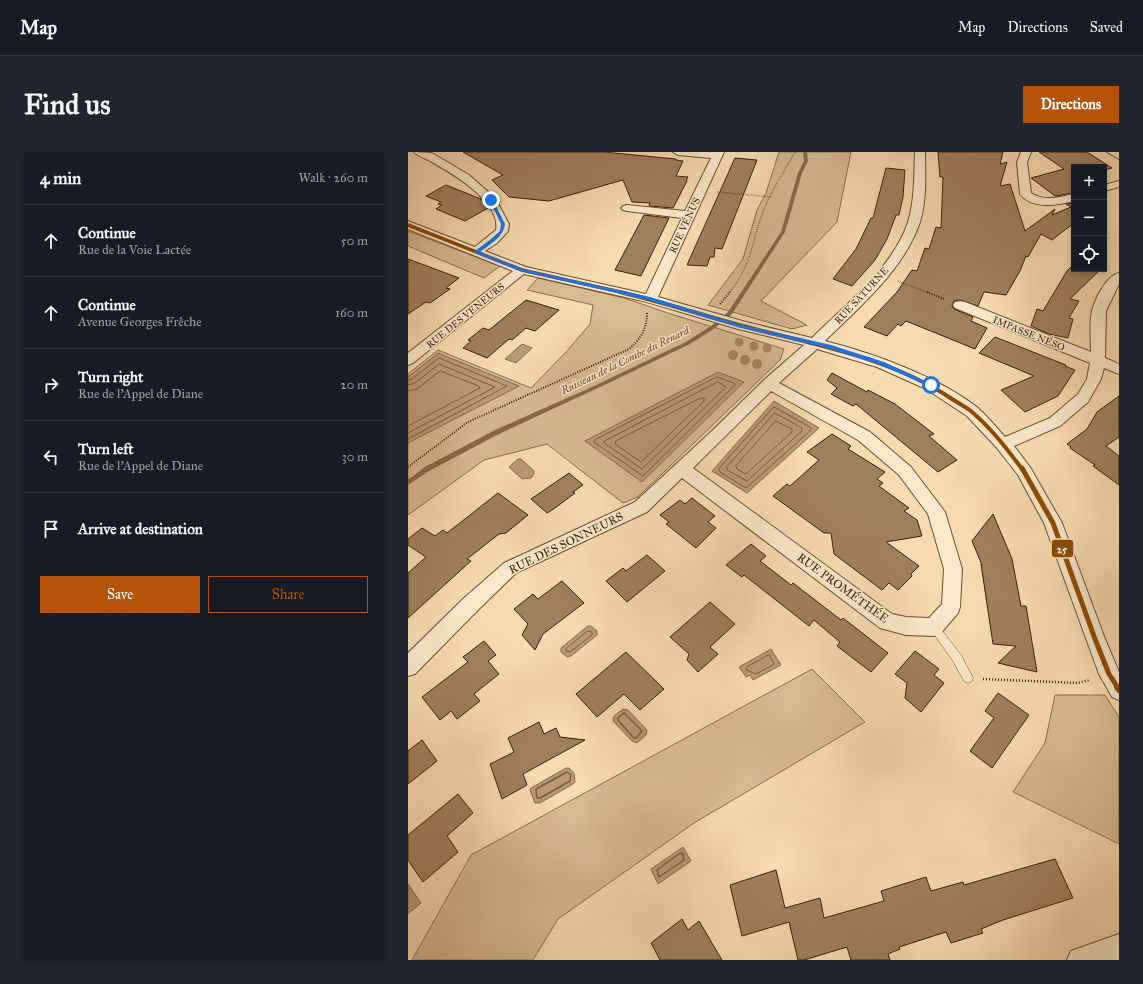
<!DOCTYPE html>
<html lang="en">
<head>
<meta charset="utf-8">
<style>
  body { margin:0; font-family:"IM FELL Great Primer",serif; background:#20242c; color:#f1f3f6 }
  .controls { position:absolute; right:12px; top:12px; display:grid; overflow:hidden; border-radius:0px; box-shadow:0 2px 6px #0003 }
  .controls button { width:36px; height:36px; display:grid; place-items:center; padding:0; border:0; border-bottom:1px solid #363941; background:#171b24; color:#f1f3f6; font:20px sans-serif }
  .stop { position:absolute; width:12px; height:12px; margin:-9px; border:3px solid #1a73e8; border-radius:50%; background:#fff }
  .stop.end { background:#1a73e8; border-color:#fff; box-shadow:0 1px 4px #0008 }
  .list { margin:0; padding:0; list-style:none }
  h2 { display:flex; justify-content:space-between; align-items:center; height:52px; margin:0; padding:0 16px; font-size:17px }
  h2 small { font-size:13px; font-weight:400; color:#9ea1a6 }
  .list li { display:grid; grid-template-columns:26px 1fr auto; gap:12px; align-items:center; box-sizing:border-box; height:72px; padding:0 16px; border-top:1px solid #363941 }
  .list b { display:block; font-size:15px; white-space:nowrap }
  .list p { margin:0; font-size:13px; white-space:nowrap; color:#9ea1a6 }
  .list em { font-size:13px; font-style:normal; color:#9ea1a6 }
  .actions { display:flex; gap:8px; padding:12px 16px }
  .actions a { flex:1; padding:9px 0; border:1px solid #b45309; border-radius:0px; text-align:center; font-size:14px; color:#b45309 }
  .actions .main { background:#b45309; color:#fff }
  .icon { flex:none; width:22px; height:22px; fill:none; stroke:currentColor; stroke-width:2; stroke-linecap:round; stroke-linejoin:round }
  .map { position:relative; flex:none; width:711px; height:808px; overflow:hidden; border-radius:0px }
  header { display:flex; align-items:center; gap:24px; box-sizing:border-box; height:56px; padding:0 20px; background:#171b24; border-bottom:1px solid #363941 }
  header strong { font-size:19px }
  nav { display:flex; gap:22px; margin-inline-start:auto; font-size:14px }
  .intro { display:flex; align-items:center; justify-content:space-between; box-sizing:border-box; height:96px; padding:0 24px }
  h1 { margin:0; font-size:28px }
  .button { padding:10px 18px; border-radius:0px; background:#b45309; color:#fff; font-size:14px; font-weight:700 }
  main { display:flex; gap:24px; padding:0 24px }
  aside { flex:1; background:#171b24; border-radius:0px; box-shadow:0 2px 6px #0003 }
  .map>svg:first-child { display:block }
  .green { fill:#d6bb93; stroke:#896c4c }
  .water { fill:#b79b76; stroke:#866949 }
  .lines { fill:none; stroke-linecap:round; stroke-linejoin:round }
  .shore-far1 { stroke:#7a5c3e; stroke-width:1 }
  .shore { stroke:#7a5c3e; stroke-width:1.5 }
  .stream { fill:#866949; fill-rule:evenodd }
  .building { fill:#9d805e; stroke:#3c1e05 }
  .lane-casing { stroke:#6a4d30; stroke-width:1 }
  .street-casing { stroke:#6a4d30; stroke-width:2 }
  .path-far2 { stroke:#3c1e05; stroke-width:1.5; stroke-dasharray:0.5 1.5; stroke-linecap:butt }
  .path-far1 { stroke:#3c1e05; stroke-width:2; stroke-dasharray:1 1.5; stroke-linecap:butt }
  .path { stroke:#3c1e05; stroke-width:2.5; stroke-dasharray:1 2; stroke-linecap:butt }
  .lane { fill:#f9e8cc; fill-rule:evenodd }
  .street { fill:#f9e8cc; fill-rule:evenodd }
  .bus-1-far3-casing { stroke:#f9e8cc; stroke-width:5.5 }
  .bus-1-far2-casing { stroke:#f9e8cc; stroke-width:6 }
  .bus-1-far1-casing { stroke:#f9e8cc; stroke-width:8 }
  .bus-1-casing { stroke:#f9e8cc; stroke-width:10 }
  .bus-1-far3 { stroke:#8e4a02; stroke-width:3.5 }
  .bus-1-far2 { stroke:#8e4a02; stroke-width:4 }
  .bus-1-far1 { stroke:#8e4a02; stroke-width:5 }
  .bus-1 { stroke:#8e4a02; stroke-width:6 }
  .tree { fill:#a58865 }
  .route { fill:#1a73e8 }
  .labels { text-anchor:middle; stroke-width:3; stroke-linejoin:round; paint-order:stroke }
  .far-street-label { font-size:10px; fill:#3c1e05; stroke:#f9e8cc }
  .far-water-label { font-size:11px; font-style:italic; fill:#674a2d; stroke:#f9e8cc }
  .street-label { font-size:12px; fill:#3c1e05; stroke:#f9e8cc }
  .line-badge { stroke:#f9e8cc; stroke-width:1.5 }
  .badge-label { font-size:11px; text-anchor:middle; font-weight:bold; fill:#fff }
</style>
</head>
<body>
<header>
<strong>Map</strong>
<nav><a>Map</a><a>Directions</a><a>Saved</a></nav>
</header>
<div class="intro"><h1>Find us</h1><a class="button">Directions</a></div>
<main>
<aside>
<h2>4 min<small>Walk · 260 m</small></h2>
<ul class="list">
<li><svg class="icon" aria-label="ahead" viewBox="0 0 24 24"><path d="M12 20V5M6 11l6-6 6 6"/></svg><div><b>Continue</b><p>Rue de la Voie Lactée</p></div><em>50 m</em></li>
<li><svg class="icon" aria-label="ahead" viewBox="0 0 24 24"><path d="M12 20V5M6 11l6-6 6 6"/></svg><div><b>Continue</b><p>Avenue Georges Frêche</p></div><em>160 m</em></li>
<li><svg class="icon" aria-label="right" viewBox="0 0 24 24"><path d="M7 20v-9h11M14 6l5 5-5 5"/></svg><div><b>Turn right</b><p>Rue de l'Appel de Diane</p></div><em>20 m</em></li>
<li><svg class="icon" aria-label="left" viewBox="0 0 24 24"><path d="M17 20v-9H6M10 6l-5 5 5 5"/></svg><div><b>Turn left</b><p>Rue de l'Appel de Diane</p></div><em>30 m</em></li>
<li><svg class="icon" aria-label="arrive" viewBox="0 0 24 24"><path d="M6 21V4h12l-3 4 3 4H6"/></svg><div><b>Arrive at destination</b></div></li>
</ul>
<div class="actions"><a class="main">Save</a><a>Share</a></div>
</aside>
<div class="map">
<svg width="711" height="808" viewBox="0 0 711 808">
  <rect width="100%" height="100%" fill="#f6dbb0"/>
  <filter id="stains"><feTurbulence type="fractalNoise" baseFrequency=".005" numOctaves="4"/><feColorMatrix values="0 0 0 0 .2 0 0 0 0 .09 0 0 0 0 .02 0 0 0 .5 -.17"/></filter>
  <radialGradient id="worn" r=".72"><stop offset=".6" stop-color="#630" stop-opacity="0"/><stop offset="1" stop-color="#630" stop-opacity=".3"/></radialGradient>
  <!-- green -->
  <g class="green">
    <polygon points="371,0 443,0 429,70 353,149 399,173 384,177 300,153 335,107 349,58 358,41"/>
    <polygon points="0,79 92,114 76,126 0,94"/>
    <polygon points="130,126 216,146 263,162 376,197 372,208 230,345 215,351 139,292 76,308 0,363 0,222 30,198 123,236 159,199 182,172 185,153 119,138"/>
    <polygon points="404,517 457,570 286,671 150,767 125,808 4,808 63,703"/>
    <polygon points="647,543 697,543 711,565 711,692 605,640 637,591"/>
  </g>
  <!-- water -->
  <g class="water">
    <polygon points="114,192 124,196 108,211 97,207"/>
    <polygon points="30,201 111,234 0,291 0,225"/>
    <polygon points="310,220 336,230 234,330 177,289"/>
    <polygon points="366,249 411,276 339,341 304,319"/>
    <polygon points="110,307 113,307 126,319 126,322 123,326 114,327 101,315"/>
    <polygon points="180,474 183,474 189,479 189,483 163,504 159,505 153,500 153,496"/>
    <polygon points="363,497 373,513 345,528 342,523 338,525 331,515"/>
    <polygon points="215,557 220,558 239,578 238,583 229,591 224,589 205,569 206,564"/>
    <polygon points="158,616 161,616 166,621 167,630 165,632 132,651 127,651 122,638 123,636"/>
    <polygon points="275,695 283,709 250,732 243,717"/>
    <polygon points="0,732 13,751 0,762"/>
  </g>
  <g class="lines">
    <!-- shore-far1 -->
    <g class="shore-far1">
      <polygon points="309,225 326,231 327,233 235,324 186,290 187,288"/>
      <polyline points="0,228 4,227 31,206 99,234 0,287"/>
      <polygon points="310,230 318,235 234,317 196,291 197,289"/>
      <polyline points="0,233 7,231 31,212 87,235 0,281"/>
      <polyline points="0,239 9,237 32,219 71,234 72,236 0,274"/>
      <polygon points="293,246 296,246 296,249 233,310 207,292 208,289"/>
      <polygon points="366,255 402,275 403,278 338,336 312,320 311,317"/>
      <polygon points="367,261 394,276 394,279 339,329 319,318 319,315"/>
      <polygon points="368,269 384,277 384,280 338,322 329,317 328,314"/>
      <polygon points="180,479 184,480 184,483 162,500 158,499 158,497"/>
      <polygon points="361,503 366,512 348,522 338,518 339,515"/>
    </g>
    <!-- shore -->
    <g class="shore">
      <polygon points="216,561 234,579 228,586 226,586 210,568 210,566"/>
      <polygon points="159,620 163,623 162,629 132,646 129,646 128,637"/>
      <polygon points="272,701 275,702 276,708 251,725 249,718"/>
    </g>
    <!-- stream -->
    <polygon class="stream" points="395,0 399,0 400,9 394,21 377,80 324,162 307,176 282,192 190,236 91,282 21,319 0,333 0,328 17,315 87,278 186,234 278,190 303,174 320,160 373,80 390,21 396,9"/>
  </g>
  <!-- building -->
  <g class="building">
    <polygon points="55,0 196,0 268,7 268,8 275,9 268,24 280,25 278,29 279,29 265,56 241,54 242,51 224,50 215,28 141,49 101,45 84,28 95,23"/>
    <polygon points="530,0 595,0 592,12 599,10 592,34 602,32 617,79 647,57 644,63 663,55 658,52 666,51 666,71 644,88 633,82 620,105 618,104 612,119 598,143 576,140 570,154 552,148 546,149 544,154 546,157 565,165 563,169 579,176 567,197 498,169 493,174 490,172 479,184 456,175 489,140 504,118 509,119 517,96 521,97 528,75 533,76 535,25 532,25"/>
    <polygon points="631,0 679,0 704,16 696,18 696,15 666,15 666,41 647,44 623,26 656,17"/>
    <polygon points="327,6 349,8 314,97 307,96 306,105 302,105 299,114 279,113"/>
    <polygon points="478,16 497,18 495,45 491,63 488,63 479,87 467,108 444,134 425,127 448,97 463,66 465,66"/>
    <polygon points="38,33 73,47 80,56 57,69 28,57 34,53 30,52 33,50 18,44"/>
    <polygon points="236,63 261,66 233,124 207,118"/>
    <polygon points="0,107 51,126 38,136 42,137 22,151 18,150 0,162"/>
    <polygon points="664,114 666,117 693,117 662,147 671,149 661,166 665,167 660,186 641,182 623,174 629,157 635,159 659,119"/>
    <polygon points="118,148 151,158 127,179 118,176 104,188 101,187 79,206 55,196 63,189 60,188 75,176 81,178"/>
    <polygon points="587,185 658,213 657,214 667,218 650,244 617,260 593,238 626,224 571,201"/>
    <polygon points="424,221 459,240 460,238 487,252 526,282 521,284 549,308 530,320 448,252 445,254 423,242 429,236 419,228"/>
    <polygon points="711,244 711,285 698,294 711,304 711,333 685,314 687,313 662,296 663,295 659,292 679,277 689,260"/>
    <polygon points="424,282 443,294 440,297 477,320 469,327 475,331 471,334 501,356 496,359 509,368 514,384 478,390 511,414 503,422 504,424 490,438 481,431 474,438 426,402 423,381 416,381 365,344 379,332 382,334 411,308 399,300"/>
    <polygon points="161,321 175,333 165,340 167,341 147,356 139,361 123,347"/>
    <polygon points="90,341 120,363 98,381 91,382 59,407 63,409 0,466 0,421 18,405 0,393 0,387 14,376 27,384 35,378 39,381"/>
    <polygon points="284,346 307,364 300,370 308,376 288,396 258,372 261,370 252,363 272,348 277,352"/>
    <polygon points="585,362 604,407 613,454 618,454 629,520 590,511 608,494 585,492 573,412 574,413 564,389"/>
    <polygon points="343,392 358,404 352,409 383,433 385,431 433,468 435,466 480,501 463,520 429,494 432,490 406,468 401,474 336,423 334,425 318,413"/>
    <polygon points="239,403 257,419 219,450 198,429 215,416 218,419"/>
    <polygon points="154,429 176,451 135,482 127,498 114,483 120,472 106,457 125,442 130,447"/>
    <polygon points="302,450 327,472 302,495 310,502 290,520 279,508 281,502 262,485"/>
    <polygon points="76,489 88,503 80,509 91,522 66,542 72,549 49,567 43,559 32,568 14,545 60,510 55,505"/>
    <polygon points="507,499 531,517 526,523 536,531 513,560 497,546 499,531 487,522"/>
    <polygon points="218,500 256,537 232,558 216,542 189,565 168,542"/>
    <polygon points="590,541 621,563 584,616 562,599 586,566 577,559"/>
    <polygon points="131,570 136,582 148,576 152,585 177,588 115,622 119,633 94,647 82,612 106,600 100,586"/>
    <polygon points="14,588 29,609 0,632 0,599"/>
    <polygon points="50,642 65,661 39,684 50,700 15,730 0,708 0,683"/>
    <polygon points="647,707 665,746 595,768 573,777 575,781 543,791 538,780 491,795 492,797 480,802 482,808 443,808 439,795 396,808 390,808 381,770 334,784 322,733 368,718 377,756 412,746 416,766 476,749 473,739 518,725 523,739 555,730 556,733"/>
    <polygon points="274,767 280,778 291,769 314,808 252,808 243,791"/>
  </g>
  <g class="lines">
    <defs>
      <polygon id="lane" points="526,471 529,472 553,503 565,526 564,529 560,531 556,529 545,509 523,478 521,475 523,472"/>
      <g id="street">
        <path d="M6,0L24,1L61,23L87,46L101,72L100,79L89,91L77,99L118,115L238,142L274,66L219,59L215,58L213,56L215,54L219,53L277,59L303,6L270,3L265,0H316L250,145L338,170L404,186C437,153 485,116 500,70C507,47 506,23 507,0H517C517,23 519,48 512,70C496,118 451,155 417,189C465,201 531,225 570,256C580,265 588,275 597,285L642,266L670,242L679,227L682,211L547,156L545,153L547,150L552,149L557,150L683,200C683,187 681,171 684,159C687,147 698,124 711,121V132L698,159L697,206L711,212V222L696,216L693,227L680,250L652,274L606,294L622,315L654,371L697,487L711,520V548L704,545L691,522L636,371L610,323L589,296L559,264L518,237L469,215L409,197L371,231L462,280L503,315L537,360L554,417L552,455L550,461L533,481L526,484L498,483L472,476L274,326L239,360L108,421L69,459L7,522L0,524V501L55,447L96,411L227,350L305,278L356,228L396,193L330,177L239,150L116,122L5,211L0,213V201L105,119L0,77V69L67,95L88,78C93,49 43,21 22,9C17,6 9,4 6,0ZM363,239L450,288L491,323L520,362L536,417L534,452L521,466L498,465L484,462L285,316Z"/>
        <path d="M613,0H623L619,10L623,41C637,50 651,45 666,42V49C650,53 624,58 612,42L609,10Z"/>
        <polygon points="699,0 711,0 711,7"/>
        <polygon points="711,29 711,35 696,39 696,33"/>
        <polygon points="711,782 711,808 659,808 663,799"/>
      </g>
    </defs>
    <!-- lane casing -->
    <use href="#lane" class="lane-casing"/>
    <!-- street casing -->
    <use href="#street" class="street-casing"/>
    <!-- path-far2 -->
    <g class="path-far2">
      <polyline points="309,40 364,45"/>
      <polyline points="490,129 521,141"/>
      <path d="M321,141C344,113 343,92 355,60C362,41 377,18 387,0"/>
    </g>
    <!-- path-far1 -->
    <g class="path-far1">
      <polyline points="519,140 536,147"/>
      <polyline points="312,152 322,140"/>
      <path d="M0,315L60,270L221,197C233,187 239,176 239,161"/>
    </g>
    <!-- path -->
    <polyline class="path" points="575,527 670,531 682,528"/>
    <!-- lane -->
    <use href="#lane" class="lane"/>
    <!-- street -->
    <use href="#street" class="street"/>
    <defs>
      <polyline id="bus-1-far3" points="0,73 114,118 217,141"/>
      <path id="bus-1-far2" d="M212,140C254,150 294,163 335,174C407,193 481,205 544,247C550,251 558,255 564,260C583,276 599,297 614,317"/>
      <polyline id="bus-1-far1" points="614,316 645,371 687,487 701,522 710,536"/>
      <polyline id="bus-1" points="709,535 711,538"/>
    </defs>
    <!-- bus-1-far3 casing -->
    <use href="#bus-1-far3" class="bus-1-far3-casing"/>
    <!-- bus-1-far2 casing -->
    <use href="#bus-1-far2" class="bus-1-far2-casing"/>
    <!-- bus-1-far1 casing -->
    <use href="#bus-1-far1" class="bus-1-far1-casing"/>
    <!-- bus-1 casing -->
    <use href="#bus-1" class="bus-1-casing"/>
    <!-- bus-1-far3 -->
    <use href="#bus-1-far3" class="bus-1-far3"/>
    <!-- bus-1-far2 -->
    <use href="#bus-1-far2" class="bus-1-far2"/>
    <!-- bus-1-far1 -->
    <use href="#bus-1-far1" class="bus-1-far1"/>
    <!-- bus-1 -->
    <use href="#bus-1" class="bus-1"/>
  </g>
  <!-- trees -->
  <g class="tree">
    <circle cx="331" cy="190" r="4.5"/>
    <circle cx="346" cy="194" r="4.5"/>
    <circle cx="359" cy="196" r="4.5"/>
    <circle cx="325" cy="203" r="5"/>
    <circle cx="337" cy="208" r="5"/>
    <circle cx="349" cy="212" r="5"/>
  </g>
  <!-- route -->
  <path class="route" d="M81,47L85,48L97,72C95,86 82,92 72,100L115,117L242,145L335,173L423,193L476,210L525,233L521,234L473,213L420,196L333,176L240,148L112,119L67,101V99L83,87L92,79L93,72Z"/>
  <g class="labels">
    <!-- far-street labels -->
    <g class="far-street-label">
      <text transform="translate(276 73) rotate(-65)" y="4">RUE VÉNUS</text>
      <text transform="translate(453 143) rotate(-47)" y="4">RUE SATURNE</text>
      <text transform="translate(57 163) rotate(-39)" y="4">RUE DES VENEURS</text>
      <text transform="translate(621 181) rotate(22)" y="4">IMPASSE NÉSO</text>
    </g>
    <!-- far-water labels -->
    <g class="far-water-label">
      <text transform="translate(217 208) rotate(-26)" y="4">Ruisseau de la Combe du Renard</text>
    </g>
    <!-- street labels -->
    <g class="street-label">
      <text transform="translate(158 391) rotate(-26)" y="4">RUE DES SONNEURS</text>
      <text transform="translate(435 436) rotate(36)" y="4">RUE PROMÉTHÉE</text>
    </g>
  </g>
  <rect class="line-badge" x="643" y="387" width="23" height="19" rx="4" fill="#8e4a02"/>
  <g class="badge-label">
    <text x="654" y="401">25</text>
  </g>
  <rect width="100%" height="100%" filter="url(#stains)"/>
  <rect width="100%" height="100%" fill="url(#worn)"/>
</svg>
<div class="controls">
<button>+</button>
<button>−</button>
<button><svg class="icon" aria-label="locate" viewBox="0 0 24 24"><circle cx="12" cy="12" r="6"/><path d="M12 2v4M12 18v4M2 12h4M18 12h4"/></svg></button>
</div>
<div class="stop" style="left:523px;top:233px"></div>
<div class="stop end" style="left:83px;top:48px"></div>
</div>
</main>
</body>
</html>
